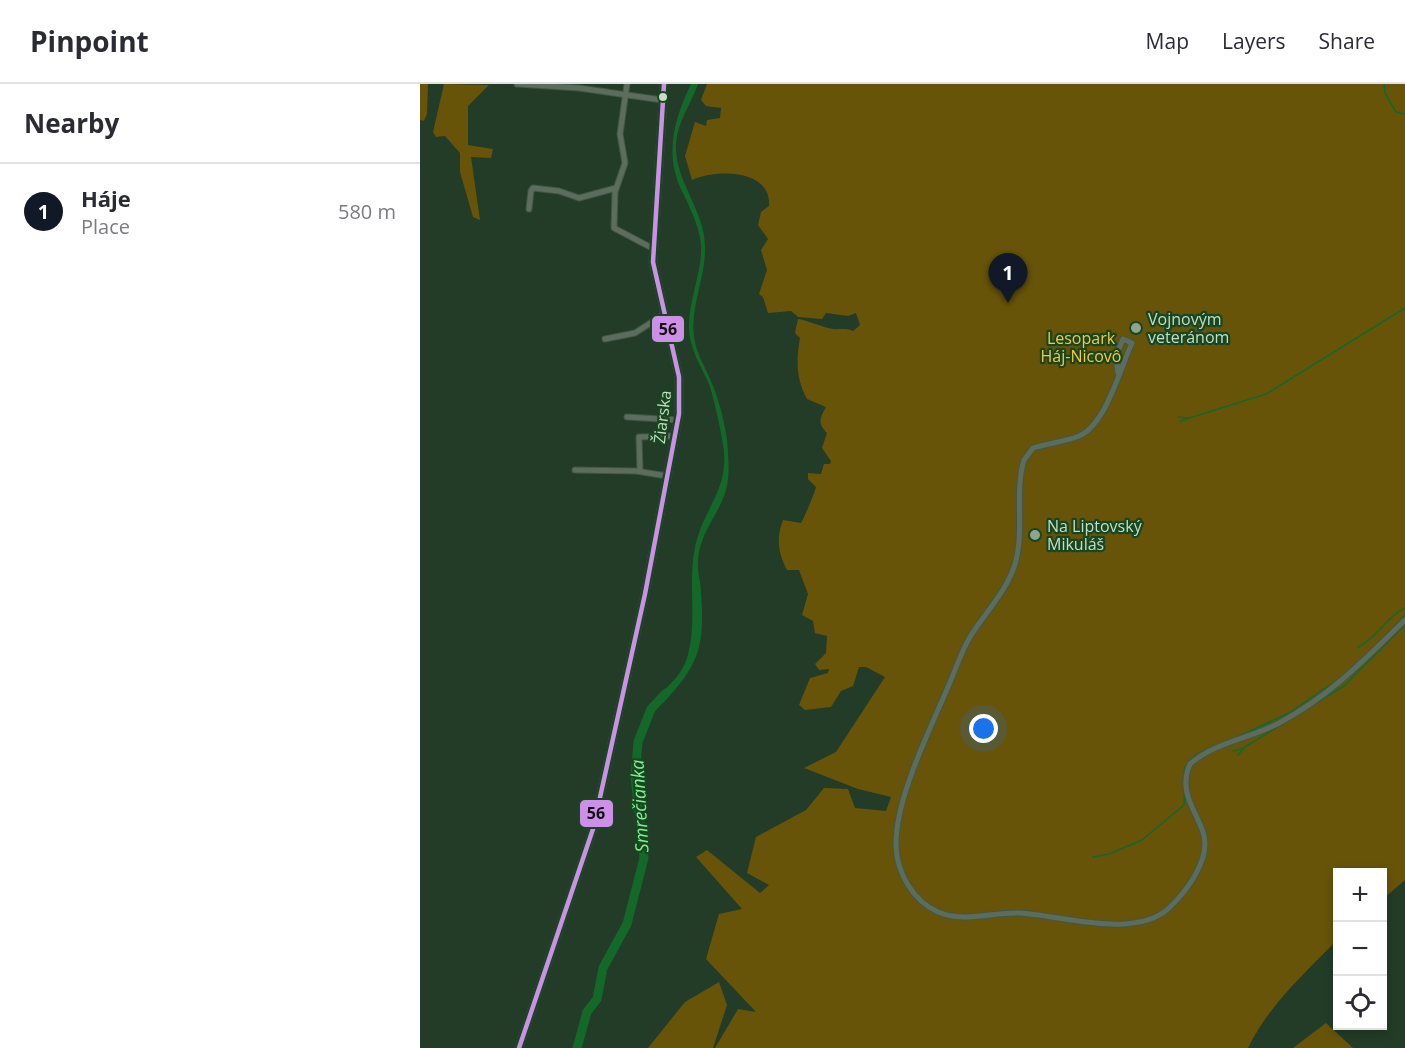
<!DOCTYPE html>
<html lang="en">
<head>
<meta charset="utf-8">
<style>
  body { margin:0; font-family:"Open Sans",sans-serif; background:#f2f2f3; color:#2b2b33 }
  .controls { position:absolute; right:18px; bottom:18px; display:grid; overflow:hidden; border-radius:0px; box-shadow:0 3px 9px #0003 }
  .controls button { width:54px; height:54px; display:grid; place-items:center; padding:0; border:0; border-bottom:2px solid #e1e1e2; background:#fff; color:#2b2b33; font:30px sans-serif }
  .you { position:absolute; left:564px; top:645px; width:21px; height:21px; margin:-15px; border:4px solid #fff; border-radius:50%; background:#1a73e8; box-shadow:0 0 0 9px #1a73e833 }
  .badge { display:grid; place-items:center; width:39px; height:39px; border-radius:50%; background:#111827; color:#fff; font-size:20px; font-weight:700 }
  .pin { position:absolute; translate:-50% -50px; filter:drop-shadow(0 2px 3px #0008) }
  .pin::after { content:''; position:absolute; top:32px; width:21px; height:18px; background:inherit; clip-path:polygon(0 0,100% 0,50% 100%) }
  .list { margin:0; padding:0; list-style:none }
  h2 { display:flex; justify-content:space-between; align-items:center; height:78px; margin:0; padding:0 24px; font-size:26px }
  h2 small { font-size:20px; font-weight:400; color:#7c7c81 }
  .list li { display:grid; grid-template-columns:39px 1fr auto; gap:18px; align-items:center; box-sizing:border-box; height:96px; padding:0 24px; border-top:2px solid #e1e1e2 }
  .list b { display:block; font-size:22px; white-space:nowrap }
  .list p { margin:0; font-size:20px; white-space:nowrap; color:#7c7c81 }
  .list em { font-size:20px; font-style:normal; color:#7c7c81 }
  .icon { flex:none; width:33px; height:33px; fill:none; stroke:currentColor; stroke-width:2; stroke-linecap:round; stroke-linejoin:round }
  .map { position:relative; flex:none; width:985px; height:964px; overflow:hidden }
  header { display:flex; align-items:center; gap:36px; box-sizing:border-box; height:84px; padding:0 30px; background:#fff; border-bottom:2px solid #e1e1e2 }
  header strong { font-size:28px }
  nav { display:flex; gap:33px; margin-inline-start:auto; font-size:21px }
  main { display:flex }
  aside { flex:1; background:#fff }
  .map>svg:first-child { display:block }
  .green { fill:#675409 }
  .water { fill:#13692a }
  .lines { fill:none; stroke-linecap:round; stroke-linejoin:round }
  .stream { stroke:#13692a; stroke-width:1.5 }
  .river { stroke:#13692a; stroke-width:9 }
  .street-casing { stroke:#425746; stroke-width:7 }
  .secondary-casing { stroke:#425746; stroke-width:9 }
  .street { stroke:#5c6d5e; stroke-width:5 }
  .secondary { stroke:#5c6d5e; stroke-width:8 }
  .bus-1-casing { stroke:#184620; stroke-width:9 }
  .bus-1 { stroke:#ce8fe9; stroke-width:4.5 }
  .bus-dot { fill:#c5dec7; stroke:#184620; stroke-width:2 }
  .poi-dot { fill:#8ca58f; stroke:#184620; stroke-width:2 }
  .labels { text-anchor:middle; stroke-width:4.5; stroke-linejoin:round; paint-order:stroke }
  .poi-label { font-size:16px; fill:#c5dec7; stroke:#184620; text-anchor:start }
  .park-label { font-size:16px; fill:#fdc838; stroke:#184620 }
  .street-label { font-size:16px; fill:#c5dec7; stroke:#184620 }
  .water-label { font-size:18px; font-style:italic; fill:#83ee92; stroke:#184620 }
  .line-badge { stroke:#184620; stroke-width:2 }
  .pale-badge-label { font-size:16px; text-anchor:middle; font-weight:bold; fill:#111 }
</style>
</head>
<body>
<header>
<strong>Pinpoint</strong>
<nav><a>Map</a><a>Layers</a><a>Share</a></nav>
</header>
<main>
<aside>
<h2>Nearby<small></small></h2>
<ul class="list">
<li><span class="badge">1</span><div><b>Háje</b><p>Place</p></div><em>580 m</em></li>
</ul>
</aside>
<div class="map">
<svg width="985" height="964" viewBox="0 0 985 964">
  <rect width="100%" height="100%" fill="#223c27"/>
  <!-- green -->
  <g class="green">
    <polygon points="0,0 8,0 7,30 4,37 0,36"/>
    <polygon points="24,0 69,1 48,22 48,61 73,65 71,74 51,73 60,136 53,133 40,88 40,69 25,52 16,53 13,48"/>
    <path d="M287,0H985V796L963,815L962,788H918L917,856C884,890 849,921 828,964H295L318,925L336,928L286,875L299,830L322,825L276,773L287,766L340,809L349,801L327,789L336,753L386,726L404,704L428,705L435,724L466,727L471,713L438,705L384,684L416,668L465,593L446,583H439L433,602L421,607L411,623L385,626L379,621L390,594L408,589L409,585L399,586L395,580L406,569L407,552L395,549L393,537L382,531L388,510L379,486H367C358,469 356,454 363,436L381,439C384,434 394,411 396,403L388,395V389L401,390L404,380H410L411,377L402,364L407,349C397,339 400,334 406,323L387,315C376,294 376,277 380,254L375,249L378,235C389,237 397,241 408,244C417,247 424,243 433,247L440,241L436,229L428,232L406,229L402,235L378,233L371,227L348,229L343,213L339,210L347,186L341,166L348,155L338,141L341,128L349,122C352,85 296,85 272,96L265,72L275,38L286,42L287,36L300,34L301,24L286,22L281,16Z"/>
    <polygon points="299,898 307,921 293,964 228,964 265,918"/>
    <polygon points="906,939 933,964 873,964"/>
  </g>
  <!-- water -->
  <path class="water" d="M271,0H278C271,20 258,37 256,59C254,97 285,126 285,163C286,193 270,222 274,253C276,268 284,281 290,295C299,314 308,349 308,370C309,381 309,395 306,406C299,431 279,449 278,477C277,488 281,498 281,509C285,562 279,581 243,619L237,613C249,601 262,591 267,574C279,534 265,492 278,452C288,420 307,405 304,367C302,351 294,314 289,300C281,282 270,266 269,245C268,217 283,186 281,160C279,141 269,122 261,105C244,69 255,33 271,0Z"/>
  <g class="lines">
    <!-- stream -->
    <g class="stream">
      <polyline points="964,0 965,9 976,28 985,30"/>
      <polyline points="758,333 769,334"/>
      <polyline points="760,337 846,310 985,224"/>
      <polyline points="973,544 985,531"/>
      <path d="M938,563C956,555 966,533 985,524"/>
      <polyline points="958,568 985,541"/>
      <polyline points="893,621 924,602 959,567"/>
      <polyline points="817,653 869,629 917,596"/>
      <polyline points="813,667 824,664"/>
      <polyline points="818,671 825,663 864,639"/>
      <path d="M673,773L689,770L722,756L764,721C766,693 754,679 788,665"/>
    </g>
    <!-- river -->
    <polyline class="river" points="157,964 167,928 177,915 183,884 207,840 224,774 215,693 218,658 231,625 246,609"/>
    <defs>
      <g id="street">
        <polyline points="97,0 159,4 242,16"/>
        <polyline points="207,0 200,50 205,79 195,108 194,144 232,164"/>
        <polyline points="109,125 111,107 113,104 139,107 159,114 196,104"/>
        <polyline points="185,255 215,249 243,231"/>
        <path d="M698,289L696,272L703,255L712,259C700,284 686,341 659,352C645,358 628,359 613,364L604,376C594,409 605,447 595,480C587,507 564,530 550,553C541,568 535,587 528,603C509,648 475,715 476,762C477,789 493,817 518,828C543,839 572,828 599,829C640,831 715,856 749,824C767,807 792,774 783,748C775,725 758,707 770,680C795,658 832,654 861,638C912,610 944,576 985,536"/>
        <polyline points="207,333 258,336"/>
        <polyline points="155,386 216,387 247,392"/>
        <polyline points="220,387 219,353 255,352"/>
      </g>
      <polyline id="secondary" points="99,964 173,745 225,510 259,330 259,293 233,178 244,0"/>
    </defs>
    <!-- street casing -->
    <use href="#street" class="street-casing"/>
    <!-- secondary casing -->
    <use href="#secondary" class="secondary-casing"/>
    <!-- street -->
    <use href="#street" class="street"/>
    <!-- secondary -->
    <use href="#secondary" class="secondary"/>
    <defs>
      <polyline id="bus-1" points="99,964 173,745 225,510 259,330 259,293 233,178 244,0"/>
    </defs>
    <!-- bus-1 casing -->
    <use href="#bus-1" class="bus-1-casing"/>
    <!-- bus-1 -->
    <use href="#bus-1" class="bus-1"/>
  </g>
  <!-- markers -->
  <circle class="bus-dot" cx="243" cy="13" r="5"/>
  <g class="poi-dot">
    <circle cx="716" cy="244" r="6"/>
    <circle cx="615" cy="451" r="6"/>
  </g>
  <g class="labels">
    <!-- poi labels -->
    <g class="poi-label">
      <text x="728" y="241">Vojnovým<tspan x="728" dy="18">veteránom</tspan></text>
      <text x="627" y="448">Na Liptovský<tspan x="627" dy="18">Mikuláš</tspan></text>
    </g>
    <!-- park labels -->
    <g class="park-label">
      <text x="661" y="260">Lesopark<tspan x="661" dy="18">Háj-Nicovô</tspan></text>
    </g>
    <!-- street labels -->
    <g class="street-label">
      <text transform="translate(242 333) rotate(-83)" y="6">Žiarska</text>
    </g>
    <!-- water labels -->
    <g class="water-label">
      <text transform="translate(220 722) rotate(-93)" y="6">Smrečianka</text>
    </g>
  </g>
  <g class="line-badge">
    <rect x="231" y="231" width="34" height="28" rx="6" fill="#ce8fe9"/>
    <rect x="159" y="715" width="35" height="29" rx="6" fill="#ce8fe9"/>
  </g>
  <g class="pale-badge-label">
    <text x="248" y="251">56</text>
    <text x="176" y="735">56</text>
  </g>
</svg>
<div class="controls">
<button>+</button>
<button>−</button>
<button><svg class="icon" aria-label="locate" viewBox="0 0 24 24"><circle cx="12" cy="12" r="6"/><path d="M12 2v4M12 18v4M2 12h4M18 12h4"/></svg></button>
</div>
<div class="you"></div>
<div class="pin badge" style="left:588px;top:219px">1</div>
</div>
</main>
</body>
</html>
